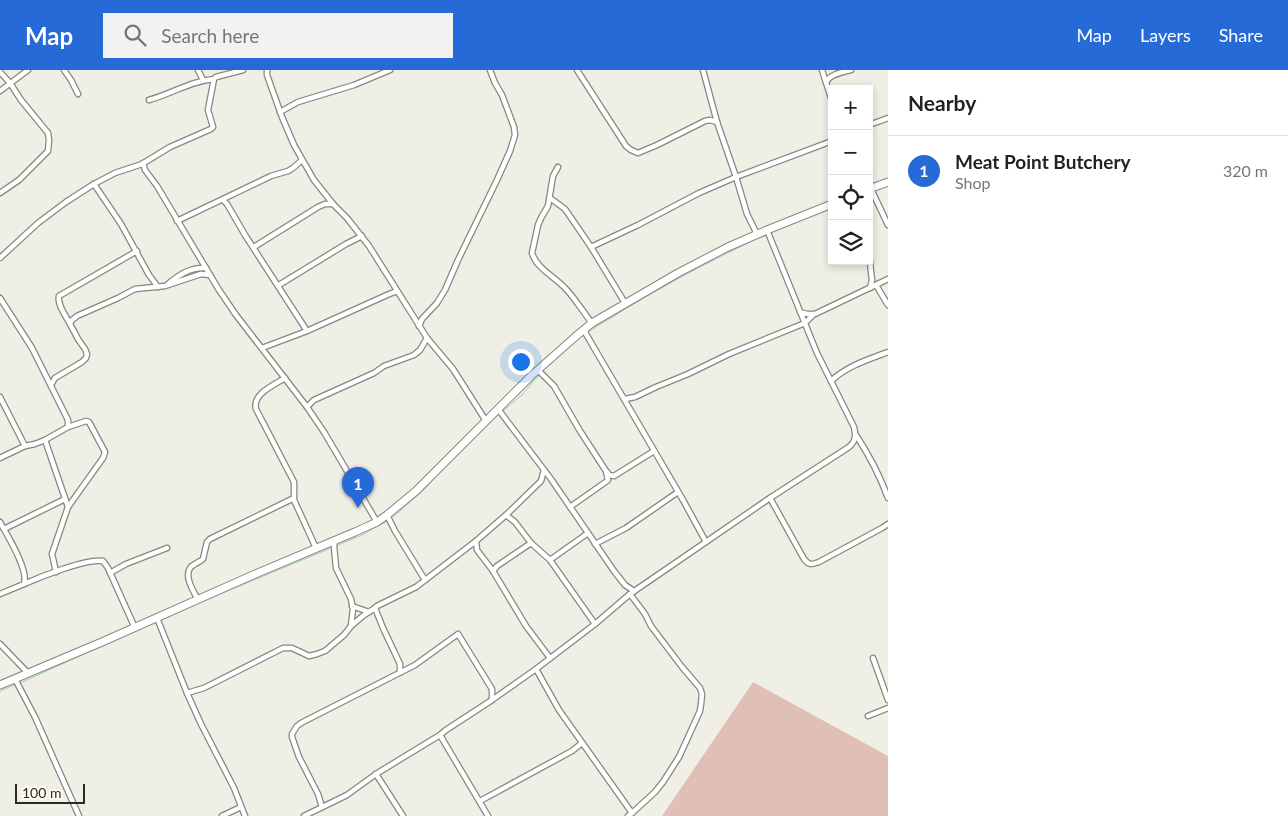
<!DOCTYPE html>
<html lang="en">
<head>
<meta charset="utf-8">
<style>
  body { margin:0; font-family:Lato,sans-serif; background:#f2f2f2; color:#222 }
  .controls { position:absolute; right:15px; top:15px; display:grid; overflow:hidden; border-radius:0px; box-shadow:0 2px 8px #0003 }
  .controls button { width:45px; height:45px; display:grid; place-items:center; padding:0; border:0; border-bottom:1px solid #e0e0e0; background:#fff; color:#222; font:25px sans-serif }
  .scale { position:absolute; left:15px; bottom:12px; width:70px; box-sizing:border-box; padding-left:5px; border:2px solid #2b2a27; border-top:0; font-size:14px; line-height:18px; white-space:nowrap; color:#2b2a27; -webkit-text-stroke:4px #fefcf4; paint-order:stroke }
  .you { position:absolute; left:520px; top:291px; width:18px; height:18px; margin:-12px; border:4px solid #fff; border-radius:50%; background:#1a73e8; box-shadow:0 0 0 8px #1a73e833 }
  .badge { display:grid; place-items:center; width:32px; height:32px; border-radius:50%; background:#256ad6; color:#fff; font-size:16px; font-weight:700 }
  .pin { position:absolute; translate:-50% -41px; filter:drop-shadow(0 1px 2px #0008) }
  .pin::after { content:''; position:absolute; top:26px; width:18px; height:15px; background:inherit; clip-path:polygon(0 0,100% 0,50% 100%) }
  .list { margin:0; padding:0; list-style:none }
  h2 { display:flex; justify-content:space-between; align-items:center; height:65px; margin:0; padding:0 20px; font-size:21px }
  h2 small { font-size:16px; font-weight:400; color:#767676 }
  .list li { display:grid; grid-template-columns:32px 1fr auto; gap:15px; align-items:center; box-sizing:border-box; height:70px; padding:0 20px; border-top:1px solid #e0e0e0 }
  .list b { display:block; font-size:19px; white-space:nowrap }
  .list p { margin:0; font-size:16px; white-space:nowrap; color:#767676 }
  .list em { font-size:16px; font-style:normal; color:#767676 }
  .icon { flex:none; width:28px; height:28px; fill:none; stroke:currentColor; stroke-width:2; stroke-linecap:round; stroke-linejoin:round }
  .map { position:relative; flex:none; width:888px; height:746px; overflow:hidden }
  header { display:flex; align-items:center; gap:30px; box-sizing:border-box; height:70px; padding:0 25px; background:#256ad6; color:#fff }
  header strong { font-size:24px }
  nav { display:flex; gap:28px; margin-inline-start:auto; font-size:18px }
  .search { width:350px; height:45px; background:#f2f2f2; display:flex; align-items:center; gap:12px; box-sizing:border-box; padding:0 18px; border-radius:0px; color:#767676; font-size:19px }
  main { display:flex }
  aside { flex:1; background:#fff }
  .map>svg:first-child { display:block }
  .grass { fill:#dfbfb6 }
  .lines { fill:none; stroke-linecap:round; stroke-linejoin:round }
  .stream { stroke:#a0d0b9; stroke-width:1 }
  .minor-casing { stroke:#87867e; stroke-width:7 }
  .secondary-casing { stroke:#87867e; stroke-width:9 }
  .minor { stroke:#fff; stroke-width:4.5 }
  .secondary { stroke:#fff; stroke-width:7 }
</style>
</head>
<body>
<header>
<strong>Map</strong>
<div class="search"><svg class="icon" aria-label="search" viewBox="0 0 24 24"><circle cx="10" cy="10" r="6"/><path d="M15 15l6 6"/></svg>Search here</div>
<nav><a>Map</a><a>Layers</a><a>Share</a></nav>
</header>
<main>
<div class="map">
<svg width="888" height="746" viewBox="0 0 888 746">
  <rect width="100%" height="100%" fill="#f0efe6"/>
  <!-- grass -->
  <polygon class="grass" points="753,612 888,686 888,746 662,746"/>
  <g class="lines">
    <!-- stream -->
    <g class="stream">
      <polyline points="770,163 782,157"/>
      <path d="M588,262C631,235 673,210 718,188C734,180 750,171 767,165"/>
      <polyline points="578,269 585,264"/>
      <polyline points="502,342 522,325 540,304"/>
      <path d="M391,448C400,442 404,437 412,430C421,423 428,416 435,407L499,344"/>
      <polyline points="201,532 360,466 387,451"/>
      <polyline points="160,551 191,536"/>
      <polyline points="128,564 157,552"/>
      <polyline points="0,621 27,610 101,576"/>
    </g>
    <defs>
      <g id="minor">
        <polyline points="64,0 71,10 78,24"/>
        <polyline points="198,0 203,10"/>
        <polyline points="267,0 267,5 282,47 294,75 314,110 333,134 347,148 369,176 427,268 453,299 486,351"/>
        <polyline points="577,0 626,76 631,80 638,83 657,75 705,51 710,50 717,52 736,107 747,144 757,164"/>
        <polyline points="703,0 717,52"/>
        <polyline points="822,0 832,31"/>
        <polyline points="0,2 10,13 21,30 48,63 49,70 48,81 19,110 0,123"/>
        <path d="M826,12C830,4 843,2 851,0"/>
        <polyline points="0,21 28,0"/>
        <path d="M149,30C171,24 191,11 214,9"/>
        <polyline points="280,42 298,32 354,15 390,0"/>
        <polyline points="869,55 888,48"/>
        <polyline points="143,93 145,100 157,116 219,220 236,245 307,337 324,362 377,452"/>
        <path d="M558,97L553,106L548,136L541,148L538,155L532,183C536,198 555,207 565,218C575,228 583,242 592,253"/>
        <polyline points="94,114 121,154 149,205 158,217"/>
        <polyline points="873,117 872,121 888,155"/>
        <polyline points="550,128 565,139 591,177 625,233"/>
        <polyline points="223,130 227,134 245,165 307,261"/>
        <polyline points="177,151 271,106 288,101 293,98 302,90"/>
        <polyline points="254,177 318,137 325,134 333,134"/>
        <polyline points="591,177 638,155 699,123 736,107 832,71"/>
        <polyline points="869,184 872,210 870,218"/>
        <polyline points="0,188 38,153 66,132 94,114 115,103 142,94 170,77 211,59 213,57 208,40 214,9 216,7 243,0"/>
        <path d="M168,214C180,204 191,197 206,198"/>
        <polyline points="279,215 346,174 362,166"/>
        <polyline points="876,215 888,235"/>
        <polyline points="0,228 32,278 68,350 68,357 45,370 35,374 25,376 0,388"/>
        <polyline points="800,242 807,244 815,244 888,209"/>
        <path d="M70,254C66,246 57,235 59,226L137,181"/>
        <polyline points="419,256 422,249 437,233 445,220 458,190 497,110 510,81 515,65 514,57 502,25 495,13 490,0"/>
        <polyline points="585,259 586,264 683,430 706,472"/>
        <polyline points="262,278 307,261 387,225 397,221"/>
        <polyline points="538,300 554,316 580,361 606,401 608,410 607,411 570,437"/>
        <path d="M285,308C274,315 252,324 256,339L294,412V430L316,478"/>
        <path d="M831,311C847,296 867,290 888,282"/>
        <polyline points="51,315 55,308 82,292 86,288 87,284 85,279 78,269 70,254 71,251 77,246 118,228 135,219 165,216 201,204 210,205"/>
        <polyline points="0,327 25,376"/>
        <polyline points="625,329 635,327 656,317 688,304 729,284 805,253 813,245"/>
        <polyline points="307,337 314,330 374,303 384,296 414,285 420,280 427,268"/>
        <polyline points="498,339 551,409 614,501 625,515 634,521"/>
        <path d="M856,365C869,385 880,406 888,428"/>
        <polyline points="45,370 68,437"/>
        <polyline points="607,402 609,405 614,406 654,381"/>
        <path d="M770,428L804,489C809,495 811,495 819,492L882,458L888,454"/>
        <polyline points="387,445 395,461 425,510"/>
        <polyline points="506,445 515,452 531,473 550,490 595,554"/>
        <path d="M0,452C7,465 29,500 24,514L0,524"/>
        <polyline points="4,459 65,429"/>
        <polyline points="476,471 477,480 493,501 526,556 550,588"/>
        <polyline points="595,474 626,458 678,422"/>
        <polyline points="550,490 588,463"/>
        <polyline points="493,501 497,496 531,473"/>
        <polyline points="56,502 52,484 68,437 103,388 105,382 89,352 86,351 68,357"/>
        <polyline points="110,503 126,494 167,478"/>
        <path d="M24,514C40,507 87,488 103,491L108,498L135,558"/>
        <polyline points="630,524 645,544 651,556 682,597 700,618 702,624 701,634 700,641 679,687 663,712 655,722 632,743"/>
        <path d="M198,530C194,522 184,507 190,498C193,494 200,492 203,489L207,472L210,469L292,429"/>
        <polyline points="352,536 369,542"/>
        <polyline points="157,548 187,623 201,654 234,718 245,746"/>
        <polyline points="351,556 364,545 375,538"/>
        <polyline points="0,574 28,603"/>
        <polyline points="873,588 888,630"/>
        <polyline points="536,599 559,640 632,743 628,746"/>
        <polyline points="400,602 400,594 383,558 375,538 377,536 416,517 476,471 506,445 541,411 544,400"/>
        <polyline points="15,609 35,647 79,746"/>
        <polyline points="187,623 204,618 283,578 292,578 309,586 317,584 325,581 344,565 351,556 353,539 351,529 336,498 334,476 335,470"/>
        <polyline points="868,646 888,638"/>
        <polyline points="440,665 488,746"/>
        <polyline points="376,704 403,746"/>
        <polyline points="480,731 572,681 582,673"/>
        <polyline points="322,737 318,724 299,687 292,667 292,664 297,656 301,653 415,595 458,564 492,619 492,630"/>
        <polyline points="222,746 241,737"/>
        <path d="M304,746L347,725L376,704L440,665L446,660L492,630L536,599L595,554L630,524L770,428L849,377C856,371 856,366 854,357L817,283L767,160"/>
      </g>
      <g id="secondary">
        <polyline points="869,119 888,112"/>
        <polyline points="0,615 102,572 253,505 355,462 377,452 387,445 416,421 531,306 575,267 592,253 678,203 728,177 767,160 832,134"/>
      </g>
    </defs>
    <!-- minor casing -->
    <use href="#minor" class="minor-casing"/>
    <!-- secondary casing -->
    <use href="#secondary" class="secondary-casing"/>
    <!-- minor -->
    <use href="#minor" class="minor"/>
    <!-- secondary -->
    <use href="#secondary" class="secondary"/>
  </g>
</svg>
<div class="controls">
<button>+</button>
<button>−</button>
<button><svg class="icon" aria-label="locate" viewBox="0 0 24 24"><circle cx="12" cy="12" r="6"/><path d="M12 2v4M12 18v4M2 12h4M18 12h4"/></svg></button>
<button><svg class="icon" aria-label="layers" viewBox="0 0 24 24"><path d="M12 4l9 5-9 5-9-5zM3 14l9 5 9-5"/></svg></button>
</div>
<div class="scale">100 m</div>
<div class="you"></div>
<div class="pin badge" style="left:358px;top:438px">1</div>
</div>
<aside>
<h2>Nearby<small></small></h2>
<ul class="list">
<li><span class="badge">1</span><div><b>Meat Point Butchery</b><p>Shop</p></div><em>320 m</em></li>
</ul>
</aside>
</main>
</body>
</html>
